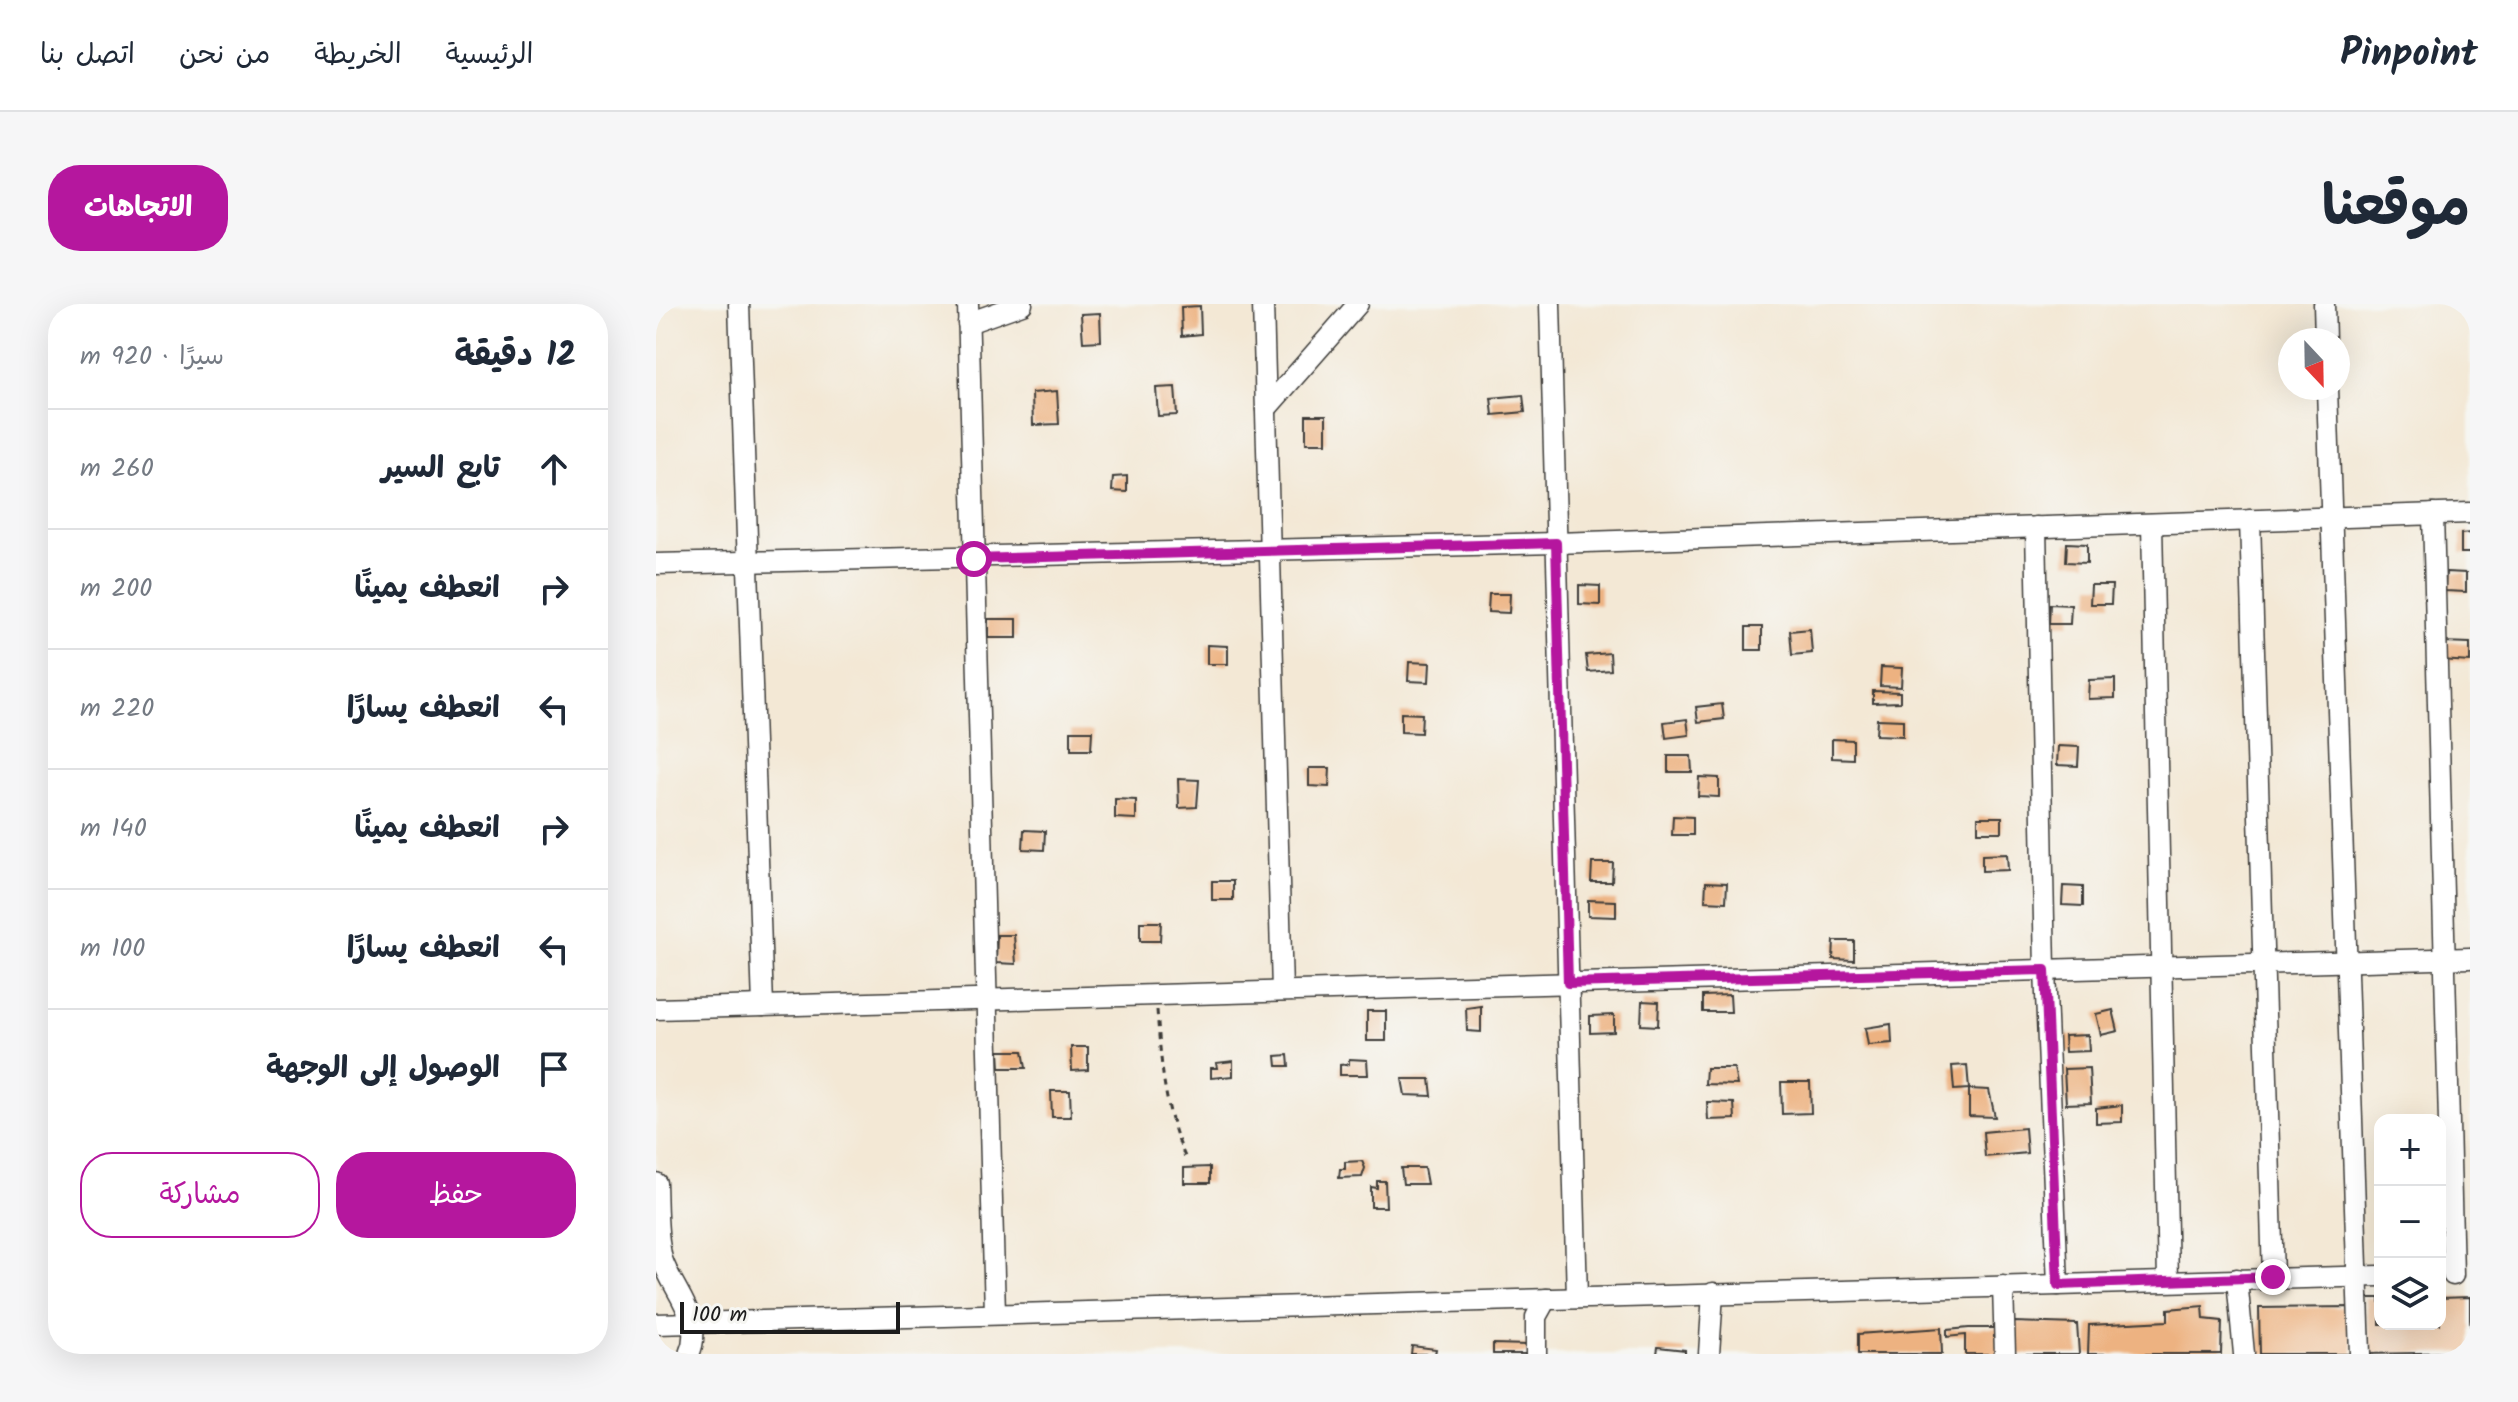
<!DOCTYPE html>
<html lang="ar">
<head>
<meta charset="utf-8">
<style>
  body { margin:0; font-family:Kalam,"Playpen Sans Arabic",sans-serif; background:#f6f6f7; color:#1f2937; direction:rtl }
  .controls { position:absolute; right:24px; bottom:24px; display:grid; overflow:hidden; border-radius:16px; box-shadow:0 8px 32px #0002 }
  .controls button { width:72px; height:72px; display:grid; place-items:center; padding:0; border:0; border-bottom:2px solid #e0e1e3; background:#fff; color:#1f2937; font:40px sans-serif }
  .compass { position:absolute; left:1622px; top:24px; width:72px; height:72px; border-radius:50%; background:#fff; box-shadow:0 8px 32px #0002; rotate:158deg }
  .scale { position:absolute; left:24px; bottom:20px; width:220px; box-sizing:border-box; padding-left:8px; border:4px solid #1c1c1c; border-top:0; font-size:22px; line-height:28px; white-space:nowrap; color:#1c1c1c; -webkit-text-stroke:6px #f6f6f2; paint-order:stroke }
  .stop { position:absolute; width:24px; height:24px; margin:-18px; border:6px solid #b5179e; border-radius:50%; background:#fff }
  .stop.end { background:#b5179e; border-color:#fff; box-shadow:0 2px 8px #0008 }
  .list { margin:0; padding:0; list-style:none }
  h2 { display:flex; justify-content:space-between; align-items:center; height:104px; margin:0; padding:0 32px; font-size:34px }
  h2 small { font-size:26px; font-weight:400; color:#747a83 }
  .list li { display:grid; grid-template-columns:52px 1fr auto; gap:24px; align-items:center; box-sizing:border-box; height:120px; padding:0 32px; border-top:2px solid #e0e1e3 }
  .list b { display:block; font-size:30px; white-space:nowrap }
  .list em { font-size:26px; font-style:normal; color:#747a83 }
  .actions { display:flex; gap:16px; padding:24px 32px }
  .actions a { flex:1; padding:18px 0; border:2px solid #b5179e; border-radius:32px; text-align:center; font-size:28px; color:#b5179e }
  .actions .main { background:#b5179e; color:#fff }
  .icon { flex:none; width:44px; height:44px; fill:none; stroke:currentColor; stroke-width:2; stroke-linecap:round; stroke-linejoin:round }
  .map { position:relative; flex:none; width:1814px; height:1050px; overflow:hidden; direction:ltr; border-radius:32px }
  header { display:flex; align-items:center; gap:48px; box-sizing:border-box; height:112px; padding:0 40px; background:#fff; border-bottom:2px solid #e0e1e3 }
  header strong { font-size:38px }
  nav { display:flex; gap:44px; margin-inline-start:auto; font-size:28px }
  .intro { display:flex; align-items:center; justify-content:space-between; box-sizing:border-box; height:192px; padding:0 48px }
  h1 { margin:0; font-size:56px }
  .button { padding:20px 36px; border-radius:32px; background:#b5179e; color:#fff; font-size:28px; font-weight:700 }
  main { display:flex; gap:48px; padding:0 48px }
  aside { flex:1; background:#fff; border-radius:32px; box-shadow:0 8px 32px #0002 }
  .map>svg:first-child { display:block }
  .building { fill:#edb281 }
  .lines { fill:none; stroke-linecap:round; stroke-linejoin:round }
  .minor-casing { stroke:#3c3b38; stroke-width:23 }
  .path { stroke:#3c3b38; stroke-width:3; stroke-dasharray:6 6; stroke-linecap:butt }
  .minor { stroke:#fff; stroke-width:20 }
  .route { stroke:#b5179e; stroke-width:10 }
</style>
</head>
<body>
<header>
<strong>Pinpoint</strong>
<nav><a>الرئيسية</a><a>الخريطة</a><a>من نحن</a><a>اتصل بنا</a></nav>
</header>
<div class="intro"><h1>موقعنا</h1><a class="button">الاتجاهات</a></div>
<main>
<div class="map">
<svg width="1814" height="1050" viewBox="0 0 1814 1050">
  <rect width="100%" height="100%" fill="#f6f6f2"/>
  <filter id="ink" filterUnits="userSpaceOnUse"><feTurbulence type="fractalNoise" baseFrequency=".0125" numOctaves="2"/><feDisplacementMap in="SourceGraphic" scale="16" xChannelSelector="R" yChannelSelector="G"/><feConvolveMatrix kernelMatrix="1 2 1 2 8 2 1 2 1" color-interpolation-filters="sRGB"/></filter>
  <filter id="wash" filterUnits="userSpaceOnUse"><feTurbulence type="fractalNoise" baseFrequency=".006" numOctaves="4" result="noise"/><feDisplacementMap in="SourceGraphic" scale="32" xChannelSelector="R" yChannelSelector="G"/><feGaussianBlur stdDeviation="1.8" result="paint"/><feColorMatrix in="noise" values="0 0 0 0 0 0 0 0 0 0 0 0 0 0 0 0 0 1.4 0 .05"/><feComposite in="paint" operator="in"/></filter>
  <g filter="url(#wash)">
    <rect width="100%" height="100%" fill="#f3e8d5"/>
    <g id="blocks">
      <!-- building -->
      <g class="building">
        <polygon points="544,2 545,30 526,32 525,3"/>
        <polygon points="444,9 445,37 427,38 425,10"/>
        <polygon points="519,83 521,111 502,112 500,84"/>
        <polygon points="401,87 403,120 377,121 376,89"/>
        <polygon points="867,91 869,108 837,111 835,94"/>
        <rect x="650" y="111" width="20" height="28"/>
        <polygon points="471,172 471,188 456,187 457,173"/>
        <polygon points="1814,229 1814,249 1805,249 1805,230"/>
        <polygon points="1411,239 1431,240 1431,259 1410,258"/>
        <polygon points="1790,268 1810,269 1810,288 1789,287"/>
        <polygon points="923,281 944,282 944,301 923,300"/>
        <polygon points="1435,281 1456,281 1455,300 1434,300"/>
        <polygon points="833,290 854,290 853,309 832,308"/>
        <polygon points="1394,300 1415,301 1414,320 1393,320"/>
        <rect x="332" y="315" width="29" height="19"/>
        <rect x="1090" y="323" width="16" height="23"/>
        <polygon points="1154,325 1156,349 1136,351 1134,327"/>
        <polygon points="1786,338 1814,339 1814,358 1785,356"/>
        <polygon points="551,341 572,342 572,360 551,360"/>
        <polygon points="954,349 955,366 932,368 930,351"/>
        <polygon points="753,358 774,359 773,378 752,377"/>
        <polygon points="1225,363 1246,364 1245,383 1224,382"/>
        <polygon points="1459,375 1459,394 1432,395 1433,376"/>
        <polygon points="1217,387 1244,388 1244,398 1217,399"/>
        <polygon points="1066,400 1068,415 1042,418 1040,403"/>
        <polygon points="745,409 766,410 765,429 745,428"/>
        <polygon points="1031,415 1033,431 1010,434 1008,418"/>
        <polygon points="1221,415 1247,416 1247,432 1220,431"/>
        <polygon points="415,427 436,427 435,446 415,446"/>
        <polygon points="1176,435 1197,436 1197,455 1176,454"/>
        <polygon points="1402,442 1423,443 1422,462 1401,461"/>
        <polygon points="1012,452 1035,452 1036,468 1012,468"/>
        <polygon points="653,464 674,464 673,483 653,482"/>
        <polygon points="1043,473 1063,474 1063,493 1042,492"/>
        <polygon points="522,475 543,476 541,503 523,504"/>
        <polygon points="459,495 480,496 480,515 459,514"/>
        <polygon points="1017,512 1037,513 1037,531 1016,531"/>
        <rect x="1322" y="513" width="24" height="15"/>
        <polygon points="368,526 389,527 388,546 367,545"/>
        <polygon points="1351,550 1352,566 1326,567 1326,551"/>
        <polygon points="936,559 957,559 956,578 935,578"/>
        <rect x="556" y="577" width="21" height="19"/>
        <polygon points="1050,578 1071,579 1070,598 1049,597"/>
        <polygon points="1407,582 1427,583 1427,602 1406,601"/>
        <polygon points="932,596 960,597 960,613 932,612"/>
        <polygon points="484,618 505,618 504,637 484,637"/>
        <polygon points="341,631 358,631 360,660 340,659"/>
        <polygon points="1178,637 1198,637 1198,656 1177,655"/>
        <polygon points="1074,691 1075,708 1047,708 1047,692"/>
        <polygon points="986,697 1003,698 1002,722 985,721"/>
        <polygon points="825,702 825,728 811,727 810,704"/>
        <polygon points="1457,706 1462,727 1445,731 1440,710"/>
        <rect x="711" y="707" width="19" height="30"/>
        <polygon points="958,711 958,728 934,729 934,712"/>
        <polygon points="1235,720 1236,739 1212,741 1209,724"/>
        <polygon points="1432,731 1433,747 1409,748 1408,732"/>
        <polygon points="415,743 432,743 432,766 416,767"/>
        <polygon points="343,747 367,747 370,764 344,764"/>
        <polygon points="632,751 633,762 621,762 620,752"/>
        <polygon points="693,755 711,756 712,771 684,771 684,761 693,760"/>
        <polygon points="577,757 577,772 555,774 555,764 561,764 560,759"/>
        <polygon points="1311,761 1313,785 1298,786 1296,762"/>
        <polygon points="1050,764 1078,764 1081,781 1049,780"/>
        <polygon points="1433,764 1435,799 1410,800 1408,765"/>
        <polygon points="746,775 774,775 776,792 749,791"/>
        <polygon points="1125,778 1154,778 1155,809 1126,810"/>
        <polygon points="1313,785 1333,786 1339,813 1313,812"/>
        <polygon points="395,787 414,787 415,813 396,813"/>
        <polygon points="1051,798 1078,799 1079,815 1052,816"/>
        <polygon points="1466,801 1466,818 1440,819 1440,804"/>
        <polygon points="1369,824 1371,849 1329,853 1327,828"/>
        <polygon points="706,857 709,864 706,873 683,874 684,865 689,865 689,858"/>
        <polygon points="554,863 554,879 528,879 528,864"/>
        <polygon points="745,864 768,864 771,880 747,880"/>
        <polygon points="721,877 729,877 730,903 715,903 715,883 721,884"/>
        <polygon points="1814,993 1814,1048 1710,1050 1714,1036 1710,994 1724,994 1724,1020 1784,1020 1784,994"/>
        <polygon points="1547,1002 1548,1015 1566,1017 1565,1050 1432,1050 1433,1021 1512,1017 1512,1005"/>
        <polygon points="1696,1003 1697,1050 1604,1050 1603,1004"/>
        <polygon points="1358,1018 1421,1020 1423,1050 1356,1050"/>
        <polygon points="1285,1024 1286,1050 1202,1050 1202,1030"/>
        <polygon points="1313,1024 1345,1024 1344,1050 1309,1050 1309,1031 1291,1033 1291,1026"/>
        <polygon points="837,1040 871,1041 871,1050 837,1050"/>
        <polygon points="756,1042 780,1045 779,1050 755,1050"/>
        <polygon points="1002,1043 1029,1046 1029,1050 1001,1050"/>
      </g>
    </g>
  </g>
  <g filter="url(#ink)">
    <use href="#blocks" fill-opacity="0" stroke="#3c3b38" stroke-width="2"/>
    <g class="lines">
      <defs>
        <g id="minor">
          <polyline points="83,0 107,702"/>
          <polyline points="312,0 339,1010"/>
          <polyline points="607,0 626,687"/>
          <polyline points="894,0 921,994"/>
          <polyline points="1668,0 1669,36"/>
          <polyline points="312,19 366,0"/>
          <polyline points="1671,84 1704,1050"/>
          <polyline points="610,105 702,0"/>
          <polyline points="1777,210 1797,971"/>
          <polyline points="1594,216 1617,973"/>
          <polyline points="1496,220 1512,977"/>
          <polyline points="1380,223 1389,666 1402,981"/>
          <polyline points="0,260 900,239 1814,209"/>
          <polyline points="0,705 1814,654"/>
          <path d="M0,879C1,904 0,931 6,955C16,986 49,1016 33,1050"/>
          <polyline points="1581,975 1588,1050"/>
          <polyline points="1347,982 1349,1050"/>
          <polyline points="0,1020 1724,972"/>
          <polyline points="880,1050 880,1013 890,995"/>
          <polyline points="1053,1050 1057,989"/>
        </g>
      </defs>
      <!-- minor casing -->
      <use href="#minor" class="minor-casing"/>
      <!-- path -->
      <path class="path" d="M501,706C505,759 508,806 530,855"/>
      <!-- minor -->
      <use href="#minor" class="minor"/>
    </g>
  </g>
  <g class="lines" filter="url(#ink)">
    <!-- route -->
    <polyline class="route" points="318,255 900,239 912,679 1389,666 1402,981 1617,973"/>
  </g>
</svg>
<div class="controls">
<button>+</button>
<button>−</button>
<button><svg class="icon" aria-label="layers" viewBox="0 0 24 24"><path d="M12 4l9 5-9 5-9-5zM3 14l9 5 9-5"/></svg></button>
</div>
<svg class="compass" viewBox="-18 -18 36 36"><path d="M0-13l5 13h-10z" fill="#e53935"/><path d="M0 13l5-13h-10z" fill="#747a83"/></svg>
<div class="scale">100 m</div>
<div class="stop" style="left:318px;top:255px"></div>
<div class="stop end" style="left:1617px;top:973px"></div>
</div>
<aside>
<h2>12 دقيقة<small>سيرًا · 920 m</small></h2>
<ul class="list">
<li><svg class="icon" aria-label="ahead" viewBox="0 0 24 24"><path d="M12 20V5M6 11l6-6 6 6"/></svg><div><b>تابع السير</b></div><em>260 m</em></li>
<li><svg class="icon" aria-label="right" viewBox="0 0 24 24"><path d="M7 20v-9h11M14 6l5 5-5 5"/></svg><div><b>انعطف يمينًا</b></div><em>200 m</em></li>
<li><svg class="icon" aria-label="left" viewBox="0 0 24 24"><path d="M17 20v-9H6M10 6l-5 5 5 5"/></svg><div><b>انعطف يسارًا</b></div><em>220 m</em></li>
<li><svg class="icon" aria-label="right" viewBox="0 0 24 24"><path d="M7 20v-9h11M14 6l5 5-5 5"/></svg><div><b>انعطف يمينًا</b></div><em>140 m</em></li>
<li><svg class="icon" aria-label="left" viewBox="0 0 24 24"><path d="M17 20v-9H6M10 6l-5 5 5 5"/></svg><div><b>انعطف يسارًا</b></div><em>100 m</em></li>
<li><svg class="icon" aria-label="arrive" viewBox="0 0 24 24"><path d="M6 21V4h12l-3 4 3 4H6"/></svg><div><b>الوصول إلى الوجهة</b></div></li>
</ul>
<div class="actions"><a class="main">حفظ</a><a>مشاركة</a></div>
</aside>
</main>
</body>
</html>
